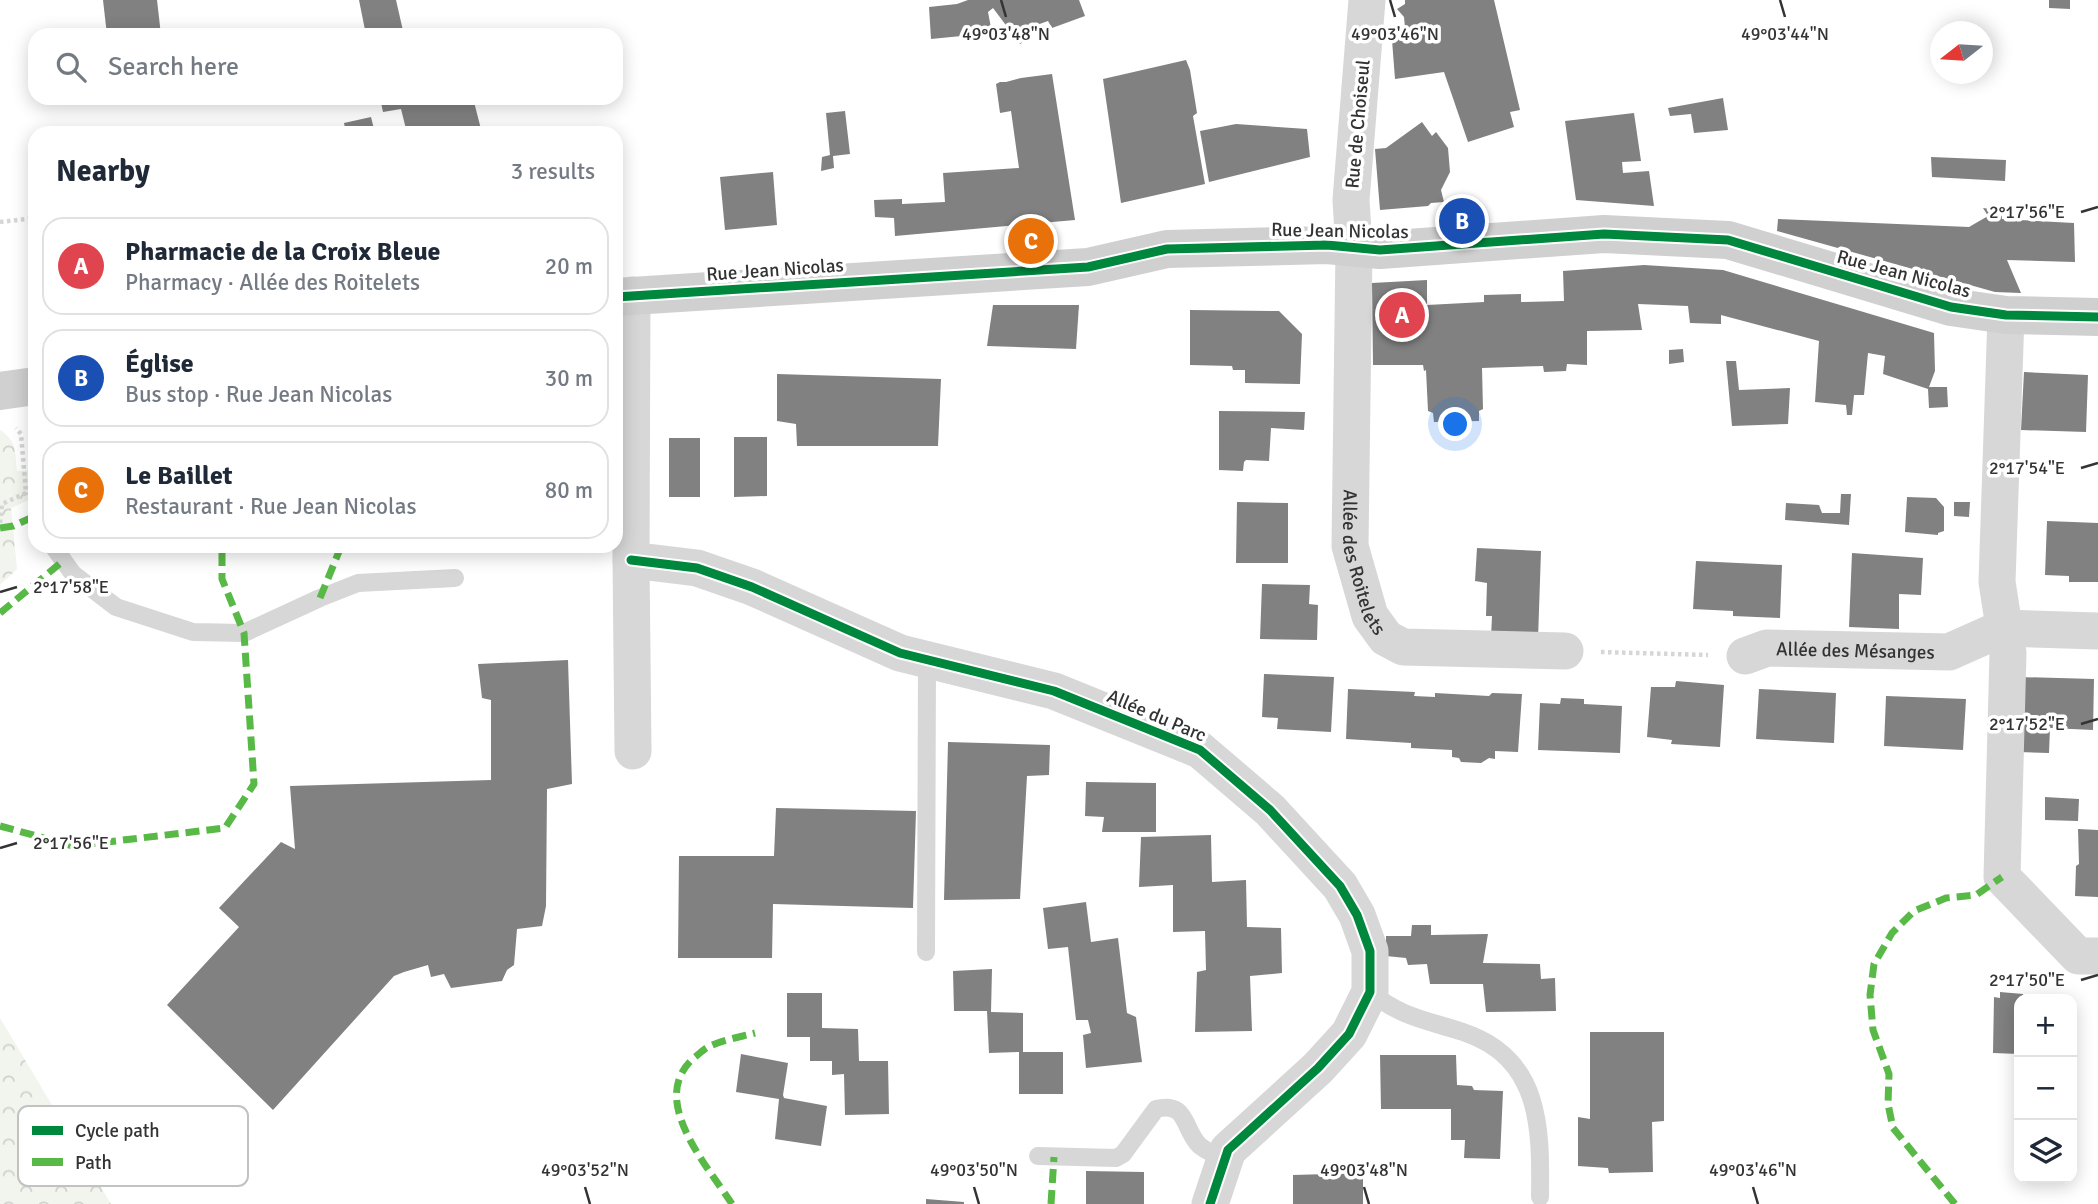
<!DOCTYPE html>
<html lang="en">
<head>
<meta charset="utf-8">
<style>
  body { margin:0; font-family:Signika,sans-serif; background:#f6f6f7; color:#1f2937 }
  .controls { position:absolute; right:21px; bottom:21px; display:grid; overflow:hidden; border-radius:14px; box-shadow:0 4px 18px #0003 }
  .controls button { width:63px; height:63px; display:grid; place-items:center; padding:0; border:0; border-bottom:2px solid #e0e1e3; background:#fff; color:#1f2937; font:35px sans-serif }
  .compass { position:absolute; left:1930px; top:21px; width:63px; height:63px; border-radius:50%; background:#fff; box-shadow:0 4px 18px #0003; rotate:253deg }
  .you { position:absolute; left:1456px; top:425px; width:24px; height:24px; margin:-18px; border:5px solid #fff; border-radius:50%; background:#1a73e8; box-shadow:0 0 0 10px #1a73e833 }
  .badge { display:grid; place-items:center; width:46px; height:46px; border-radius:50%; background:#2563eb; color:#fff; font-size:23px; font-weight:700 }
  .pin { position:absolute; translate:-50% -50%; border:4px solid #fff; box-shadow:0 2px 7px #0006 }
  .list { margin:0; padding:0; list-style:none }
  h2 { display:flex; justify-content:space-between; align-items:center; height:91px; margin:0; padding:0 28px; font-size:30px }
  h2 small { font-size:23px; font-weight:400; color:#747a83 }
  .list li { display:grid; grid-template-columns:46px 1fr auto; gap:21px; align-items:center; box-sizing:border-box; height:98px; margin:0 14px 14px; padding:0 14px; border:2px solid #e0e1e3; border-radius:21px }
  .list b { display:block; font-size:26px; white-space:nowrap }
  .list p { margin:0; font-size:23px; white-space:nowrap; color:#747a83 }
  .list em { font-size:23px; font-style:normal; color:#747a83 }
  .icon { flex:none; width:38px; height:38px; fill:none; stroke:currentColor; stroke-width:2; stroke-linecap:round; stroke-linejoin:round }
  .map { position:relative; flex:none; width:2098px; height:1204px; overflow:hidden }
  .search { position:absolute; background:#fff; box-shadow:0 4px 18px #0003; left:28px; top:28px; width:595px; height:77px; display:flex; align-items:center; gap:18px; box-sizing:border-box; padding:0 24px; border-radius:21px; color:#747a83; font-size:26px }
  .panel { position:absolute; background:#fff; box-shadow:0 4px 18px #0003; left:28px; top:126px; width:595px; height:427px; border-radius:21px }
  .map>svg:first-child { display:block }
  .park { fill:url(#park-crowns) }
  .building { fill:#818181 }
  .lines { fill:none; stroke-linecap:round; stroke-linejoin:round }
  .path { stroke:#d6d6d6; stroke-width:4.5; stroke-dasharray:3.5 3.5; stroke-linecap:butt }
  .lane { stroke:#d7d7d7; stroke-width:18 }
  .street { stroke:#d7d7d7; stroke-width:37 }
  .secondary { stroke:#d0d0d0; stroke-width:38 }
  .quiet { stroke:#58b947; stroke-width:7; stroke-dasharray:14 7; stroke-linecap:butt }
  .cycleway-casing { stroke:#fff; stroke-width:13 }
  .cycleway { stroke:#00873e; stroke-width:9 }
  .ticks { fill:none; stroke:#333; stroke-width:2.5 }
  .labels { text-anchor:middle; stroke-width:7; stroke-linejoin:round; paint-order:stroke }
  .street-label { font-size:19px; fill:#333; stroke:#fff }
  .key { fill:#fff; stroke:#c2c2c2; stroke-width:2 }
  .key-label { font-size:19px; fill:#333 }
  .ticks-label { font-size:18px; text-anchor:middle; fill:#333; stroke:#fff; stroke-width:7; stroke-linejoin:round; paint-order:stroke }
</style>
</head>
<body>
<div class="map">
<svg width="2098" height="1204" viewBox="0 0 2098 1204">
  <defs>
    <pattern id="park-crowns" width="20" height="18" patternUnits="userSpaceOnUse" patternTransform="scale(1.75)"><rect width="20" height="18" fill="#f1f5ed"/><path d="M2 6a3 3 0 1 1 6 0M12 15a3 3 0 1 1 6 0" fill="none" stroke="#cfd2cc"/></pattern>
  </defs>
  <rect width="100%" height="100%" fill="#fff"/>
  <!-- park -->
  <g class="park">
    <path d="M0,430C17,441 15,452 17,471L34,470L35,497L11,508L17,569L0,585Z"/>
    <polygon points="0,1018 111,1204 0,1204"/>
  </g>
  <!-- building -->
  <g class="building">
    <polygon points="103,0 157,0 161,35 107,35"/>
    <polygon points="359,0 396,0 404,35 366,35"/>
    <polygon points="968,0 1079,0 1085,16 1052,28 1048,21 1034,26 1024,31 1029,38 1020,44 993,8 988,12 992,33 931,39 929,7 957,4"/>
    <polygon points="1405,0 1494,0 1520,110 1510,112 1514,127 1468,142 1444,72 1395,79 1392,40 1406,38 1404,17 1397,9 1405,4"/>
    <polygon points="2049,0 2070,0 2070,9 2049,8"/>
    <polygon points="1186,60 1190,70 1197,113 1193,116 1205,184 1121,203 1103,79"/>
    <polygon points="1052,74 1075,220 895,236 894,218 875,217 874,200 902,199 902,204 945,202 943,173 1019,168 1011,111 1000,113 996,84 1000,82 1006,82 1021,78"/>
    <polygon points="380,98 417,98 418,105 455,98 473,98 482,133 407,133 401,109 383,112"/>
    <polygon points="1723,98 1728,130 1694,133 1691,114 1670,116 1668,108"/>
    <polygon points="845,111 850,154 833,156 834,168 821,171 822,157 830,155 826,113"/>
    <polygon points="1634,113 1641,161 1622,162 1623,173 1649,171 1654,206 1576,200 1565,121"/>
    <polygon points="371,117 375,133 346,133 344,123"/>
    <polygon points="1422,122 1432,136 1436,132 1448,148 1450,172 1441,190 1444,202 1431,203 1428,206 1380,210 1375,149 1386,148"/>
    <polygon points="1236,124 1307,129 1310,157 1209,182 1200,131"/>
    <polygon points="1931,157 2006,160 2005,181 1932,177"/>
    <polygon points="773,172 777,225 725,230 720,177"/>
    <polygon points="1983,208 2001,210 2002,219 2074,223 2075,262 2007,260 2021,293 1995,292 1777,231 1778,219 1969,227 1988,216"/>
    <polygon points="1644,265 1723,270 1934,333 1935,371 1929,387 1947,387 1948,407 1929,408 1928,389 1883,374 1885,356 1868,353 1864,395 1854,395 1852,415 1847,415 1846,405 1815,402 1819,341 1721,315 1721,324 1690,323 1688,306 1638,304 1642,330 1587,331 1587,365 1567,364 1566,371 1544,372 1543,366 1482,368 1483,409 1479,411 1479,421 1434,422 1433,413 1428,411 1426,370 1424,371 1423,365 1373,365 1372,283 1427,280 1427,305 1484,302 1484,295 1521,294 1521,302 1564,301 1563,271"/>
    <polygon points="993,305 1079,305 1076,349 987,346"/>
    <polygon points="1190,310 1279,311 1302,334 1300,384 1245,383 1245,370 1233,370 1232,366 1190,365"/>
    <polygon points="1683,349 1684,362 1669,364 1669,350"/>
    <polygon points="1726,361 1736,361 1739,390 1790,388 1788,424 1732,426"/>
    <polygon points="2024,372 2088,375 2086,432 2021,430"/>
    <polygon points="777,374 941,379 938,446 797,446 796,424 777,421"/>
    <polygon points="1219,411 1305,412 1304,430 1271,428 1269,461 1246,460 1244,462 1243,471 1219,470"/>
    <polygon points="734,437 767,437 767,496 734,497"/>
    <rect x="669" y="438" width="31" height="59"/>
    <polygon points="1841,494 1851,494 1849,525 1785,520 1786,503 1819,505 1822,513 1840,513"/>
    <polygon points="1907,497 1936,498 1944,507 1944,531 1938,533 1938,535 1905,532"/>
    <polygon points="1237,502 1288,503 1288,563 1236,563"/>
    <polygon points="1954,502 1970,502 1969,517 1954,516"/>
    <polygon points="2047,521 2098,523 2098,582 2069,582 2069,576 2045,575"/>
    <polygon points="511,546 587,546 586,552 511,550"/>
    <polygon points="1477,548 1541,551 1538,639 1491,637 1492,616 1486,616 1487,583 1475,581"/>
    <polygon points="1852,553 1923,558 1921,595 1899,594 1899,629 1849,627"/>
    <polygon points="1696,561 1782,565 1780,618 1733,616 1733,611 1693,609"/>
    <polygon points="1262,584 1310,585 1309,604 1318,605 1317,640 1260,639"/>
    <polygon points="568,660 572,784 547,789 546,906 542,926 517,929 514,965 507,970 502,981 451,988 444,974 431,977 428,965 404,972 394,976 273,1110 167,1005 239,927 219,908 281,842 295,849 290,786 491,780 491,700 482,698 478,664"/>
    <polygon points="1264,674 1334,677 1331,732 1277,729 1278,718 1262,717"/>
    <polygon points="2019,677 2094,679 2093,730 2050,728 2049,753 2018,752"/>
    <polygon points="1676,681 1724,685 1720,747 1671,744 1672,740 1647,737 1651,687 1675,687"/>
    <polygon points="1348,689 1415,692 1414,696 1435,697 1435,693 1489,696 1492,693 1522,694 1518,752 1495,751 1495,759 1489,758 1481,763 1461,762 1459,758 1452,757 1452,750 1411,748 1411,743 1346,739"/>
    <polygon points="1759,689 1836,693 1834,743 1756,739"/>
    <polygon points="1886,696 1966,699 1963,750 1884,746"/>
    <polygon points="1561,698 1584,699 1584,704 1622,706 1620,753 1538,750 1540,703 1560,704"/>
    <polygon points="948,742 1050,745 1049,775 1027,776 1020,899 944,900"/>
    <polygon points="1086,782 1156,783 1156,832 1102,832 1104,817 1085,816"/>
    <polygon points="2045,797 2079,799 2078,821 2045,820"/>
    <polygon points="776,808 916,811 913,908 773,904 772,958 678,958 679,856 774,856"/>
    <polygon points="2078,829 2098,830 2098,897 2075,896 2076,866 2079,864"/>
    <polygon points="1211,835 1212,882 1246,880 1247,927 1281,928 1282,973 1250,976 1252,1031 1195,1032 1197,972 1206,970 1205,931 1173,932 1173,885 1139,887 1141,837"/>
    <polygon points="1086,902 1091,942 1118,938 1127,1013 1136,1017 1142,1062 1086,1068 1083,1035 1091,1033 1088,1020 1076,1020 1068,947 1048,949 1043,908"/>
    <polygon points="1412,925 1431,925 1431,935 1488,934 1483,963 1540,964 1541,979 1555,978 1556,1011 1486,1012 1483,984 1430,984 1427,964 1408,965 1406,958 1386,956 1386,936 1411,936"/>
    <polygon points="992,969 991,1012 1023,1013 1023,1052 1063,1052 1063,1094 1019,1094 1019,1052 989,1053 987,1011 954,1011 953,971"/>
    <polygon points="2000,992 2023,994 2024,999 2019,999 2019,1054 1993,1053 1994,997 2000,998"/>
    <polygon points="787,993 822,993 822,1028 858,1029 859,1061 888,1061 889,1114 845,1115 844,1074 832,1075 832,1061 810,1061 810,1037 787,1037"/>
    <polygon points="1590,1032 1664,1032 1664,1121 1652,1122 1653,1172 1609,1173 1608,1168 1578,1166 1578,1117 1590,1119"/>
    <polygon points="741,1054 788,1063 783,1095 784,1098 827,1106 821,1146 775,1139 779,1099 736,1092"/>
    <polygon points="1380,1055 1456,1055 1457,1085 1472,1086 1474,1090 1503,1091 1500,1159 1464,1158 1465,1140 1451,1140 1451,1109 1381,1109"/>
    <polygon points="1086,1171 1144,1172 1144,1204 1086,1204"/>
    <polygon points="1363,1173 1363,1204 1293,1204 1293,1175"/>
    <polygon points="926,1199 964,1202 964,1204 926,1204"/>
  </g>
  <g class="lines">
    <!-- path -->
    <g class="path">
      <polyline points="0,222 35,218"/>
      <polyline points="0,523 2,504 26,493 21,434 16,428"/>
      <polyline points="1601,652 1708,655"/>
    </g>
    <!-- lane -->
    <g class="lane">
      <polyline points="53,546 73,574 116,607 193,632 244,633 320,598 358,583 455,578"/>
      <polyline points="926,952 927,660"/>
      <path d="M1370,992C1401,1017 1426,1020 1463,1032C1541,1058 1541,1127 1540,1197"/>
      <path d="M1038,1156L1116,1158L1123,1154L1156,1109C1188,1101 1183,1129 1199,1145C1205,1151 1217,1155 1224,1159"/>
    </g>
    <!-- street -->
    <g class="street">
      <path id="s1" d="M1367,0L1351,200L1354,248L1350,546L1370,616L1386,638L1403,647L1565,651"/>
      <polyline points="632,295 631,560 633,751"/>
      <polyline points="2006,315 1997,582 2008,653 2002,877 2078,956 2098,956"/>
      <polyline points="631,560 697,568 752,587 900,653 1054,691 1200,750 1270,810 1340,886 1357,915 1370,951 1370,992 1349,1034 1318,1068 1228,1150 1210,1204"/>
      <path id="s2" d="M1745,656L1767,648L1949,652L2003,628L2098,631"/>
    </g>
    <!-- secondary -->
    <g class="secondary">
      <polyline points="616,297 1088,267 1167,249 1327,245 1380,250 1604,234 1728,240 1951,307 2006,315 2098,317"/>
      <polyline points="0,391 35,386"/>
    </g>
    <!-- quiet -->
    <g class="quiet">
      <polyline points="0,528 13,526 35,516"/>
      <polyline points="320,598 340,549 340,546"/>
      <polyline points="0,613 63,561"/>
      <polyline points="0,826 73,846 225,828 254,784 244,633 222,579 222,546"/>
      <path d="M732,1204C707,1165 646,1098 695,1057C699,1054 704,1049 708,1047C722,1040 740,1037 755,1033"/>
      <polyline points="1051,1204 1054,1157"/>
      <polyline points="1955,1204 1893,1128 1888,1104 1889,1074 1873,1030 1870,995 1874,964 1892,933 1914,911 1946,898 1976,895 2002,877"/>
    </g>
    <defs>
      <g id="cycleway">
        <polyline points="616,297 1088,267 1167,249 1327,245 1380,250 1604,234 1728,240 1951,307 2006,315 2098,317"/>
        <polyline points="631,560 697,568 752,587 900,653 1054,691 1200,750 1270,810 1340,886 1357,915 1370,951 1370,992 1349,1034 1318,1068 1228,1150 1210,1204"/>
      </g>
    </defs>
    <!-- cycleway casing -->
    <use href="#cycleway" class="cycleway-casing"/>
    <!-- cycleway -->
    <use href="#cycleway" class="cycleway"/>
  </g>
  <!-- ticks -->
  <path class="ticks" d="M1001,0L1006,17M1390,0L1395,17M1780,0L1785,17M2081,212L2098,207M2081,468L2098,463M0,592L17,587M2081,724L2098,719M0,848L17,843M2081,980L2098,975M585,1187L590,1204M974,1187L979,1204M1364,1187L1369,1204M1753,1187L1758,1204"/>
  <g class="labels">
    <!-- street labels -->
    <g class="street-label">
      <text transform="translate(1357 124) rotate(-85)" y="7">Rue de Choiseul</text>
      <text transform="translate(1340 230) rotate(1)" y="7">Rue Jean Nicolas</text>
      <text transform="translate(775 269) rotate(-4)" y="7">Rue Jean Nicolas</text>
      <text transform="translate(1904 273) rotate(15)" y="7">Rue Jean Nicolas</text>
      <text dy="7" stroke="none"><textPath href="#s1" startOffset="565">Allée des Roitelets</textPath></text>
      <text dy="7" stroke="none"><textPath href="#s2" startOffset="112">Allée des Mésanges</textPath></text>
      <text transform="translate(1157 715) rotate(23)" y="7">Allée du Parc</text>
    </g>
  </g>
  <!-- legend -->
  <rect x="18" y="1106" width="230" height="80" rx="10" class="key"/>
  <rect x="32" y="1126" width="31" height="9" fill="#00873e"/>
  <rect x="32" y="1158" width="31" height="8" fill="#58b947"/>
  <g class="key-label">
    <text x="75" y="1137">Cycle path</text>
    <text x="75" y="1169">Path</text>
  </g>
  <g class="ticks-label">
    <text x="1006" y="40">49°03'48"N</text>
    <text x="1395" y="40">49°03'46"N</text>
    <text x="1785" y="40">49°03'44"N</text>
    <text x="2027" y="218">2°17'56"E</text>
    <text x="2027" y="474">2°17'54"E</text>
    <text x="71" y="593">2°17'58"E</text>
    <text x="2027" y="730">2°17'52"E</text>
    <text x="71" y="849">2°17'56"E</text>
    <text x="2027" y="986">2°17'50"E</text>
    <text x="585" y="1176">49°03'52"N</text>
    <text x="974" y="1176">49°03'50"N</text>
    <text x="1364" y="1176">49°03'48"N</text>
    <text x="1753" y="1176">49°03'46"N</text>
  </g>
</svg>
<div class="controls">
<button>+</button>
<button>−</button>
<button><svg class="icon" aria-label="layers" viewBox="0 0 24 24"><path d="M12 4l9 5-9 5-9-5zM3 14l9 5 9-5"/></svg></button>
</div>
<svg class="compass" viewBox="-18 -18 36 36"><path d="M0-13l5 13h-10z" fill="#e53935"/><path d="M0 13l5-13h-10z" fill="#747a83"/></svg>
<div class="you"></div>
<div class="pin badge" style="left:1402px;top:315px;background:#e0444e">A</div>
<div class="pin badge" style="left:1462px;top:221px;background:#1a4fb4">B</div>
<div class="pin badge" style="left:1031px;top:241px;background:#e8710a">C</div>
<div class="search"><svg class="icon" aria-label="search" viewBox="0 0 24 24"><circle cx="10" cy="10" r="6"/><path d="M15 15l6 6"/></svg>Search here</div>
<section class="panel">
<h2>Nearby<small>3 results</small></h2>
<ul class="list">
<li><span class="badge" style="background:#e0444e">A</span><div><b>Pharmacie de la Croix Bleue</b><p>Pharmacy · Allée des Roitelets</p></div><em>20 m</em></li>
<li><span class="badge" style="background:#1a4fb4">B</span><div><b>Église</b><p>Bus stop · Rue Jean Nicolas</p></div><em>30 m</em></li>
<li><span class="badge" style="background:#e8710a">C</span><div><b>Le Baillet</b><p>Restaurant · Rue Jean Nicolas</p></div><em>80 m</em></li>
</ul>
</section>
</div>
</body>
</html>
